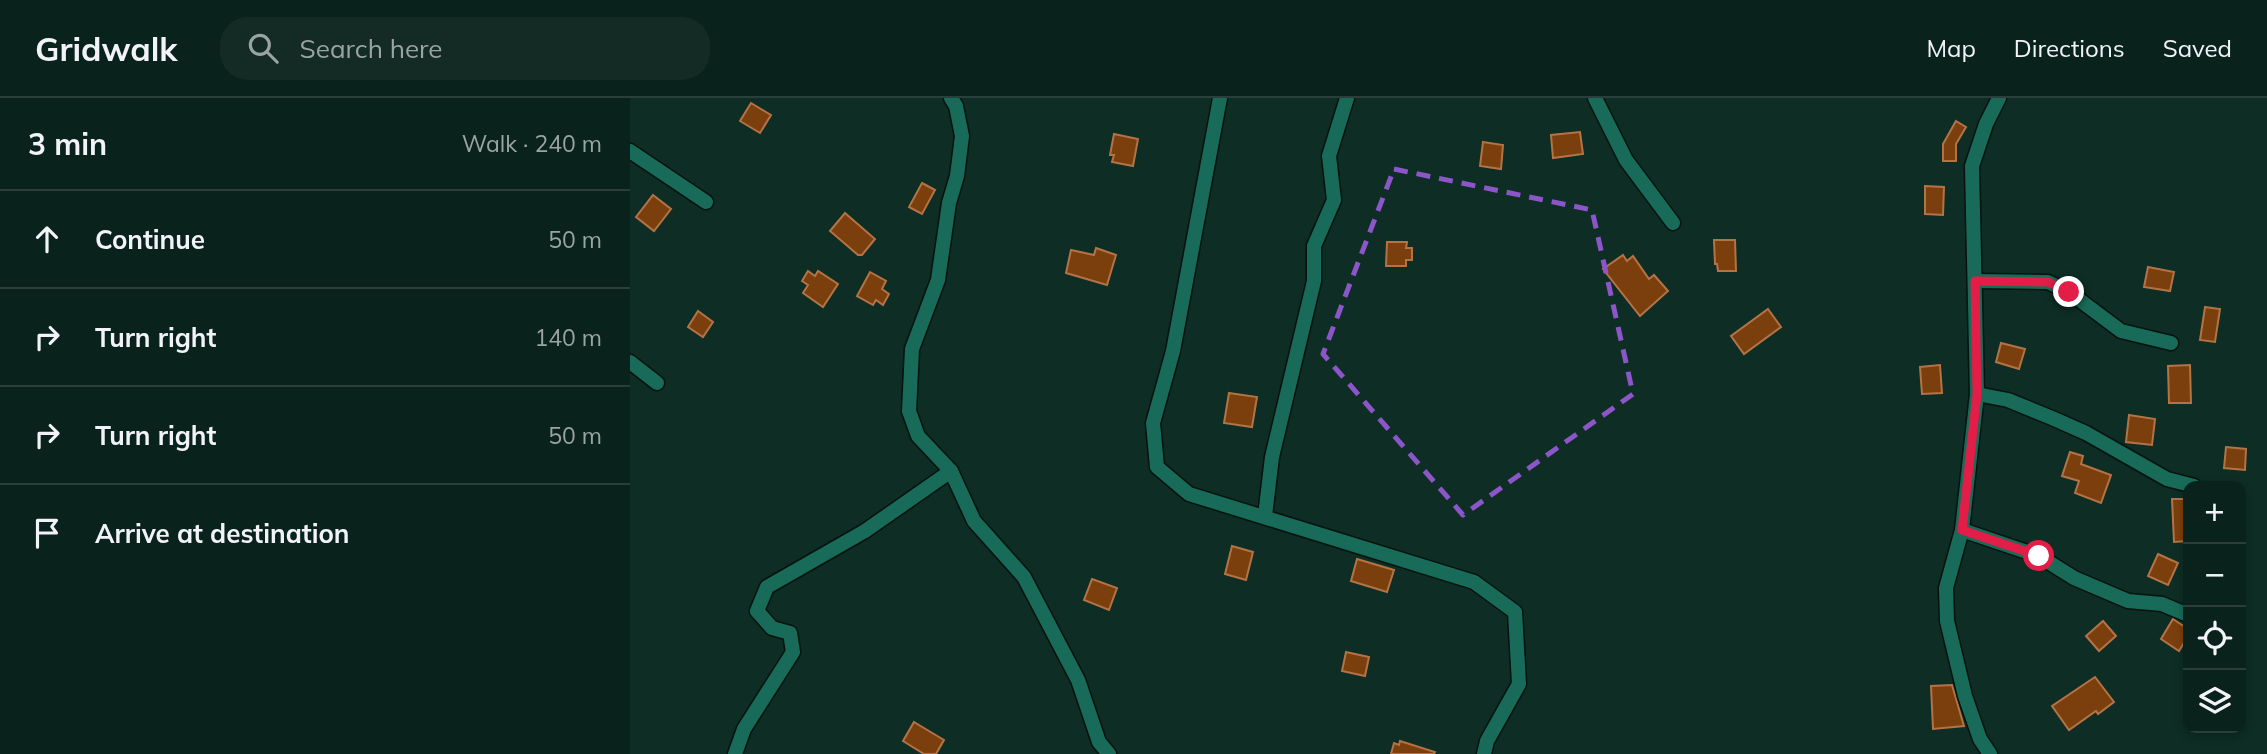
<!DOCTYPE html>
<html lang="en">
<head>
<meta charset="utf-8">
<style>
  body { margin:0; font-family:Mulish,sans-serif; background:#132a25; color:#f1f3f6 }
  .controls { position:absolute; right:21px; bottom:21px; display:grid; overflow:hidden; border-radius:14px; box-shadow:0 4px 10px #0003 }
  .controls button { width:63px; height:63px; display:grid; place-items:center; padding:0; border:0; border-bottom:2px solid #2a3f3b; background:#0a221c; color:#f1f3f6; font:35px sans-serif }
  .stop { position:absolute; width:21px; height:21px; margin:-16px; border:5px solid #e11d48; border-radius:50%; background:#fff }
  .stop.end { background:#e11d48; border-color:#fff; box-shadow:0 2px 7px #0008 }
  .list { margin:0; padding:0; list-style:none }
  h2 { display:flex; justify-content:space-between; align-items:center; height:91px; margin:0; padding:0 28px; font-size:30px }
  h2 small { font-size:23px; font-weight:400; color:#99a4a3 }
  .list li { display:grid; grid-template-columns:46px 1fr auto; gap:21px; align-items:center; box-sizing:border-box; height:98px; padding:0 28px; border-top:2px solid #2a3f3b }
  .list b { display:block; font-size:26px; white-space:nowrap }
  .list em { font-size:23px; font-style:normal; color:#99a4a3 }
  .icon { flex:none; width:38px; height:38px; fill:none; stroke:currentColor; stroke-width:2; stroke-linecap:round; stroke-linejoin:round }
  .map { position:relative; flex:none; width:1637px; height:656px; overflow:hidden }
  header { display:flex; align-items:center; gap:42px; box-sizing:border-box; height:98px; padding:0 35px; background:#0a221c; border-bottom:2px solid #2a3f3b }
  header strong { font-size:33px }
  nav { display:flex; gap:38px; margin-inline-start:auto; font-size:24px }
  .search { width:490px; height:63px; background:#132a25; display:flex; align-items:center; gap:18px; box-sizing:border-box; padding:0 24px; border-radius:28px; color:#99a4a3; font-size:26px }
  main { display:flex }
  aside { flex:1; background:#0a221c }
  .map>svg:first-child { display:block }
  .building { fill:#7b3f0d; stroke:#b47346; stroke-width:2 }
  .lines { fill:none; stroke-linecap:round; stroke-linejoin:round }
  .street-casing { stroke:#06130f; stroke-width:17 }
  .street { stroke:#196b59; stroke-width:14 }
  .route { stroke:#e11d48; stroke-width:9 }
  .marked { fill:none; stroke:#8c56c8; stroke-width:5; stroke-dasharray:14 9; stroke-linejoin:round }
</style>
</head>
<body>
<header>
<strong>Gridwalk</strong>
<div class="search"><svg class="icon" aria-label="search" viewBox="0 0 24 24"><circle cx="10" cy="10" r="6"/><path d="M15 15l6 6"/></svg>Search here</div>
<nav><a>Map</a><a>Directions</a><a>Saved</a></nav>
</header>
<main>
<aside>
<h2>3 min<small>Walk · 240 m</small></h2>
<ul class="list">
<li><svg class="icon" aria-label="ahead" viewBox="0 0 24 24"><path d="M12 20V5M6 11l6-6 6 6"/></svg><div><b>Continue</b></div><em>50 m</em></li>
<li><svg class="icon" aria-label="right" viewBox="0 0 24 24"><path d="M7 20v-9h11M14 6l5 5-5 5"/></svg><div><b>Turn right</b></div><em>140 m</em></li>
<li><svg class="icon" aria-label="right" viewBox="0 0 24 24"><path d="M7 20v-9h11M14 6l5 5-5 5"/></svg><div><b>Turn right</b></div><em>50 m</em></li>
<li><svg class="icon" aria-label="arrive" viewBox="0 0 24 24"><path d="M6 21V4h12l-3 4 3 4H6"/></svg><div><b>Arrive at destination</b></div></li>
</ul>
</aside>
<div class="map">
<svg width="1637" height="656" viewBox="0 0 1637 656">
  <rect width="100%" height="100%" fill="#0d2d25"/>
  <!-- building -->
  <g class="building">
    <polygon points="121,5 141,17 130,35 110,23"/>
    <polygon points="1326,23 1336,29 1326,46 1326,63 1313,63 1313,46"/>
    <polygon points="950,34 953,56 923,60 921,37"/>
    <polygon points="484,36 508,41 503,68 482,64 484,57 480,57"/>
    <polygon points="853,44 873,47 871,71 850,68"/>
    <polygon points="292,85 305,92 292,116 279,109"/>
    <polygon points="1295,88 1314,89 1313,117 1295,116"/>
    <polygon points="23,97 41,111 24,133 6,119"/>
    <polygon points="215,115 245,141 232,157 228,157 200,133"/>
    <polygon points="1084,142 1105,142 1106,173 1088,173 1087,166 1085,166"/>
    <polygon points="757,144 777,144 776,150 782,150 782,162 776,162 776,168 756,168"/>
    <polygon points="466,150 486,157 477,187 436,175 441,152 464,157"/>
    <polygon points="993,157 997,163 1003,158 1019,181 1024,177 1038,193 1010,218 973,171"/>
    <polygon points="1518,169 1544,174 1540,193 1514,189"/>
    <polygon points="178,173 185,178 188,173 208,186 193,209 173,195 178,187 172,183"/>
    <polygon points="240,174 256,183 252,191 259,196 253,207 246,202 243,207 227,198"/>
    <polygon points="1575,209 1590,211 1585,244 1570,242"/>
    <polygon points="1138,211 1151,229 1114,256 1101,238"/>
    <polygon points="68,213 83,224 73,239 58,229"/>
    <polygon points="1371,245 1395,251 1389,271 1366,264"/>
    <polygon points="1310,267 1312,295 1292,296 1290,269"/>
    <polygon points="1560,267 1561,305 1539,305 1538,268"/>
    <polygon points="599,295 627,299 622,329 594,325"/>
    <polygon points="1499,317 1525,321 1522,347 1496,344"/>
    <polygon points="1596,349 1616,351 1615,372 1594,370"/>
    <polygon points="1440,354 1453,358 1451,366 1481,377 1471,405 1445,395 1449,383 1432,378"/>
    <polygon points="1542,401 1558,401 1558,443 1544,444"/>
    <polygon points="602,448 623,454 616,482 595,476"/>
    <polygon points="1528,456 1548,465 1538,487 1518,478"/>
    <polygon points="727,461 764,472 757,494 721,483"/>
    <polygon points="462,481 487,490 479,512 454,502"/>
    <polygon points="1543,521 1558,531 1558,538 1549,553 1531,541"/>
    <polygon points="1473,523 1486,538 1469,553 1456,538"/>
    <polygon points="716,554 739,559 735,578 712,573"/>
    <polygon points="1465,579 1484,604 1468,616 1466,613 1439,632 1422,608"/>
    <polygon points="1322,587 1334,628 1303,631 1301,588"/>
    <polygon points="284,624 314,642 306,656 294,656 273,643"/>
    <polygon points="770,643 805,654 804,656 761,656 764,645 769,647"/>
  </g>
  <g class="lines">
    <defs>
      <g id="street">
        <polyline points="321,0 326,8 332,38 327,78 319,105 308,182 282,251 279,313 288,338 321,373 344,423 394,479 448,582 469,644 479,656"/>
        <polyline points="590,0 543,253 523,325 527,369 559,396 844,484 885,514 889,586 857,643 854,656"/>
        <polyline points="965,0 996,62 1043,125"/>
        <polyline points="0,53 76,104"/>
        <polyline points="1345,183 1418,184 1439,194 1491,233 1541,245"/>
        <polyline points="0,264 27,285"/>
        <polyline points="1347,296 1378,302 1422,320 1456,335 1537,381 1564,388"/>
        <polyline points="635,418 642,359 684,183 684,148 704,102 699,58 717,0"/>
        <polyline points="1332,432 1409,458 1444,480 1498,503 1532,506 1558,517"/>
        <polyline points="105,656 114,631 163,554 160,535 142,530 127,513 137,489 235,433 321,373"/>
        <polyline points="1360,656 1350,641 1335,598 1317,523 1316,490 1332,432 1347,296 1342,68 1356,26 1369,0"/>
      </g>
    </defs>
    <!-- street casing -->
    <use href="#street" class="street-casing"/>
    <!-- street -->
    <use href="#street" class="street"/>
  </g>
  <g class="lines">
    <!-- route -->
    <polyline class="route" points="1409,458 1332,432 1347,296 1345,183 1418,184 1439,194"/>
  </g>
  <!-- marked area -->
  <path class="marked" d="M764,71L962,112L1003,296L833,417L693,256Z"/>
</svg>
<div class="controls">
<button>+</button>
<button>−</button>
<button><svg class="icon" aria-label="locate" viewBox="0 0 24 24"><circle cx="12" cy="12" r="6"/><path d="M12 2v4M12 18v4M2 12h4M18 12h4"/></svg></button>
<button><svg class="icon" aria-label="layers" viewBox="0 0 24 24"><path d="M12 4l9 5-9 5-9-5zM3 14l9 5 9-5"/></svg></button>
</div>
<div class="stop" style="left:1409px;top:458px"></div>
<div class="stop end" style="left:1439px;top:194px"></div>
</div>
</main>
</body>
</html>
